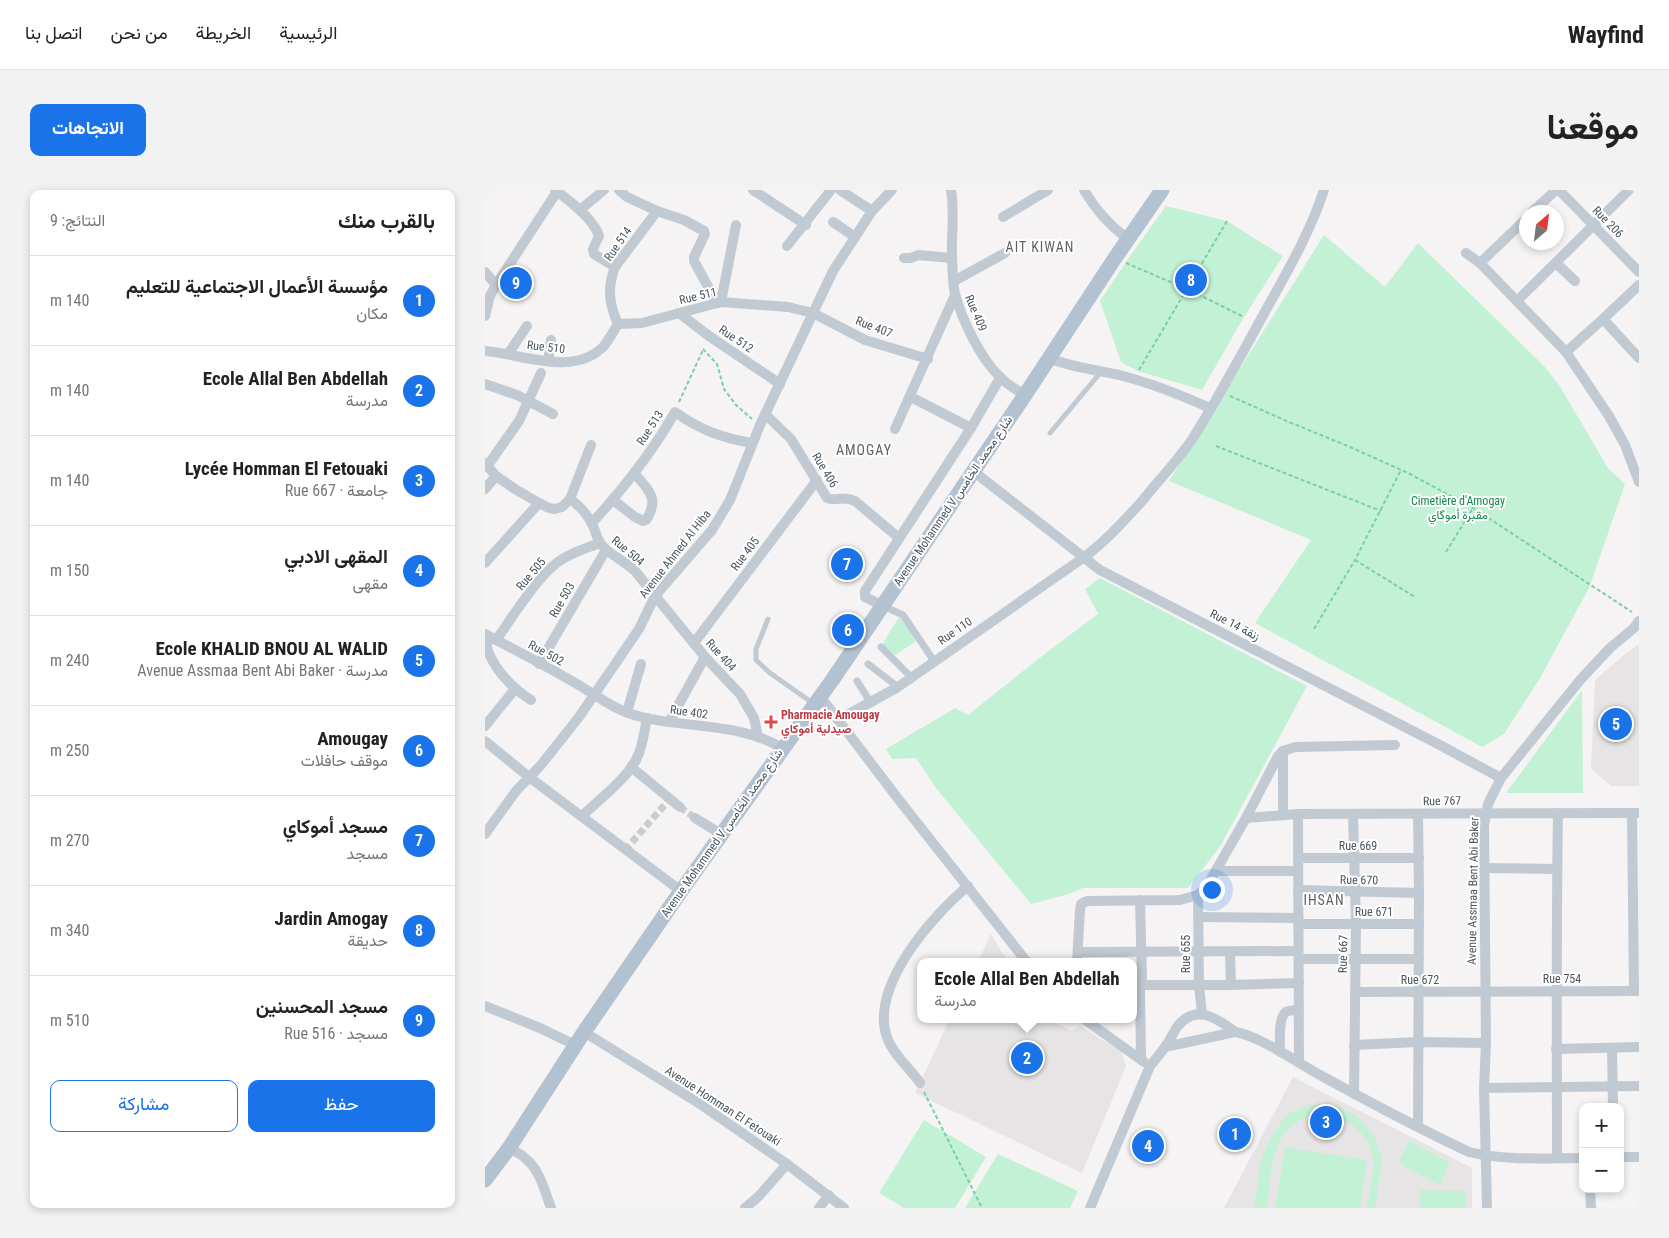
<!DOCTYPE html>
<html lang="ar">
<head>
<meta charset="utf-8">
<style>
  body { margin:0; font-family:"Roboto Condensed",Vazirmatn,sans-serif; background:#f2f2f2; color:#222; direction:rtl }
  .controls { position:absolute; right:15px; bottom:15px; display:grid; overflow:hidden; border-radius:10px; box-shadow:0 2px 8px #0003 }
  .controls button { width:45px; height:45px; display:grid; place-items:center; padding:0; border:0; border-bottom:1px solid #e0e0e0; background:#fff; color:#222; font:25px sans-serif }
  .compass { position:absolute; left:1034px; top:15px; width:45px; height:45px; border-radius:50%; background:#fff; box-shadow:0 2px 8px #0003; rotate:28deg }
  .you { position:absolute; left:726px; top:699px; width:18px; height:18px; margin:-12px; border:4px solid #fff; border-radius:50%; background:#1a73e8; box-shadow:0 0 0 8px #1a73e833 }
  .badge { display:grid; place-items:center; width:32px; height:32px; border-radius:50%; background:#1a73e8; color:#fff; font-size:16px; font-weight:700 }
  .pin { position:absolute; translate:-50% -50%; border:2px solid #fff; box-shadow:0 1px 5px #0006 }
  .popup { position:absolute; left:432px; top:768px; width:220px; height:65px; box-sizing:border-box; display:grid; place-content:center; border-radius:10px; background:#fff; filter:drop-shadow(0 1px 4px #0005); font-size:16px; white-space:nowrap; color:#767676 }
  .popup b { font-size:19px; color:#222 }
  .popup::after { content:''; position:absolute; left:50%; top:100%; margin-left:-10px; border:10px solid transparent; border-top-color:#fff }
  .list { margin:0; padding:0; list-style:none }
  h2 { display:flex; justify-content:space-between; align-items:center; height:65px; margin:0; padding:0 20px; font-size:21px }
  h2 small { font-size:16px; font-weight:400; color:#767676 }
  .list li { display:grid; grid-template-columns:32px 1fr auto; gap:15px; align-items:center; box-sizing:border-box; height:90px; padding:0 20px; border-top:1px solid #e0e0e0 }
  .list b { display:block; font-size:19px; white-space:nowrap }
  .list p { margin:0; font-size:16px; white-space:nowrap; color:#767676 }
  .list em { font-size:16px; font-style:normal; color:#767676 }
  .actions { display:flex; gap:10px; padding:15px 20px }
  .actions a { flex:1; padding:11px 0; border:1px solid #1a73e8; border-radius:10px; text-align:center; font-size:18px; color:#1a73e8 }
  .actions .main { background:#1a73e8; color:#fff }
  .map { position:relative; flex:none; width:1154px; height:1018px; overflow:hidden; direction:ltr; border-radius:10px }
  header { display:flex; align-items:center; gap:30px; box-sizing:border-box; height:70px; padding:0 25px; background:#fff; border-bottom:1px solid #e0e0e0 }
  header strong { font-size:24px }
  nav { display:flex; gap:28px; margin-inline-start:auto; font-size:18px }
  .intro { display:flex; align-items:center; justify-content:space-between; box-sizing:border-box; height:120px; padding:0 30px }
  h1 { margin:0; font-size:35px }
  .button { padding:12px 22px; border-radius:10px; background:#1a73e8; color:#fff; font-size:18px; font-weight:700 }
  main { display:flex; gap:30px; padding:0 30px }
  aside { flex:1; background:#fff; border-radius:10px; box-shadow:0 2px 8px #0003 }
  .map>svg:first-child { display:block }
  .education { fill:#e6e4e5 }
  .green { fill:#c3f1d5 }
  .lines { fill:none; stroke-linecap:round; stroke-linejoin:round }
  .pedestrian-tunnel { stroke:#caccce; stroke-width:7; stroke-dasharray:7 3.5; stroke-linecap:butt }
  .path { stroke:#7ad0a6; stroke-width:2; stroke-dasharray:4 2.5; stroke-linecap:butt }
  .service { stroke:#c1cad2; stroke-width:5 }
  .pedestrian { stroke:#c1cad2; stroke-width:7 }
  .minor { stroke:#c1cad2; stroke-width:10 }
  .primary { stroke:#b3c2d1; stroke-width:15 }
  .health-dot { fill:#e0444e; stroke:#fff; stroke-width:2 }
  .labels { text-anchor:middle; stroke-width:4; stroke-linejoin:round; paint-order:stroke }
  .street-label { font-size:12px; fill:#4a5661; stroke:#fff }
  .park-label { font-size:12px; fill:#17864f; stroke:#fff }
  .health-label { font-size:12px; font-weight:bold; fill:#be3a42; stroke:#fff; text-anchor:start }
  .neighbourhood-label { font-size:14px; letter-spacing:1px; fill:#5f6368; stroke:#fff }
</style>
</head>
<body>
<header>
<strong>Wayfind</strong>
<nav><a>الرئيسية</a><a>الخريطة</a><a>من نحن</a><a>اتصل بنا</a></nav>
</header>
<div class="intro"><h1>موقعنا</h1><a class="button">الاتجاهات</a></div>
<main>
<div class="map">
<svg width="1154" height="1018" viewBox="0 0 1154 1018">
  <rect width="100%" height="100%" fill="#f5f3f3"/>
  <!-- education -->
  <g class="education">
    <polygon points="1154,454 1154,596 1126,596 1106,578 1110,490 1139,465"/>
    <polygon points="506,744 523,772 493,772"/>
    <polygon points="465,829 563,829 587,841 595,836 636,861 641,876 597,983 430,903"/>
    <polygon points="808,887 987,978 987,1018 739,1018"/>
  </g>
  <!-- green -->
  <g class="green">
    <polygon points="681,16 742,31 798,66 759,127 717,200 653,181 636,172 615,111 643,69"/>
    <polygon points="839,45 900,97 933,53 1059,176 1074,195 1123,278 1140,294 1104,398 1055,488 1019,544 997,557 770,433 826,350 684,291"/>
    <polygon points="615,388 822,496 736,655 703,698 598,698 584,704 546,714 451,598 431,568 407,569 401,559 470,518 483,525 561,463 613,424 600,399"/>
    <polygon points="414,427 433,450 410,465 397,455"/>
    <polygon points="1097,500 1098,603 1021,603"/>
    <path d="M824,915H849L872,926L889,945L897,969L890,1018H882C885,999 892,976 885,958C871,920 814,912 795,951C785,970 785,996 782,1018H769L776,968L787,946L801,925Z"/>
    <polygon points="439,930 501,967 470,1018 419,1018 394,1003"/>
    <polygon points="924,951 965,973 955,995 913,973"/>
    <polygon points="800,957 882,970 875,1018 790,1018"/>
    <polygon points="513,964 593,1001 585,1018 480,1018"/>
    <polygon points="935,1000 980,1001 980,1018 935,1018"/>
  </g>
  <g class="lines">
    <!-- pedestrian-tunnel -->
    <g class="pedestrian-tunnel">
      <polyline points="195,617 210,628"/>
      <polyline points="140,660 185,609"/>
    </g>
    <!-- path -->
    <g class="path">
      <polyline points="641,73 702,99 759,127"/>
      <polyline points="218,159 232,174 239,199 251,215 267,229"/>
      <polyline points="654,180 742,31"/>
      <polyline points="745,206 804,232 865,257 923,283 988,318 1147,422"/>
      <polyline points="194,212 218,160"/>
      <polyline points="731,256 896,321"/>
      <polyline points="961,362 988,318"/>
      <polyline points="870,370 930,407"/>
      <polyline points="829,439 870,370 916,280"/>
      <polyline points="439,902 497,1018"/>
    </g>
    <!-- service -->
    <g class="service">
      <polyline points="565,243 616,182"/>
      <polyline points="283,429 271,459 271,470 285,483 329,514"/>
    </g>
    <!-- pedestrian -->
    <g class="pedestrian">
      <polyline points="396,415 418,425 449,471"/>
      <polyline points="396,457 426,487"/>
      <polyline points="383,474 413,497"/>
      <polyline points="372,491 386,513"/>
    </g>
    <!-- minor -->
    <g class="minor">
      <path d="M70,0C84,10 109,30 114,46L108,59L109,64L130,77"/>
      <polyline points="134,0 142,7 172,21 199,30 219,41 220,44 209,67 209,71 232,113"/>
      <polyline points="268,0 321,35"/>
      <polyline points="355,0 387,21"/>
      <path d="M466,0C470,23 466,46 467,69C468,81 467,96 471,107C478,132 496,169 515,187C522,194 531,200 540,205"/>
      <path d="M599,0C610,19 625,36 643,49"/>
      <polyline points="1074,0 1154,82"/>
      <polyline points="95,20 119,0"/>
      <polyline points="1047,22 1071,0"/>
      <polyline points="518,27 563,0"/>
      <polyline points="348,32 370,47"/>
      <polyline points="302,56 346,0"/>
      <polyline points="981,63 995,73 1081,162 1124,226 1140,255 1154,292"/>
      <polyline points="419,68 426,68 433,65 467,68"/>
      <polyline points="995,73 1042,28"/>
      <polyline points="1071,73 1090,91"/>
      <polyline points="0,82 11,95"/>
      <polyline points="469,91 520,63"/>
      <polyline points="1032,111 1144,0"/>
      <polyline points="236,112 251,35"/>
      <polyline points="194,123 224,146 295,194"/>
      <polyline points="0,126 5,106 11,95 73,0"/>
      <polyline points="1118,129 1154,168"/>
      <polyline points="133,134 157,133 236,112 303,117 328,123 380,150 443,169"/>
      <path d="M133,134C124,114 122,98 130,77L172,21"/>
      <path d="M0,161C38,164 87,187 118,157C124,150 128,142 133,134"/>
      <polyline points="1081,162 1118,129 1154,95"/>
      <polyline points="23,164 42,136"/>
      <path d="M563,168C586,177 611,180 634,185C666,193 696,205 725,218"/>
      <polyline points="63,171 66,150"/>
      <polyline points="0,194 32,205 68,224"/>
      <polyline points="426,207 486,238"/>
      <path d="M280,224L306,249L342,308C351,312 357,305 370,311L414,348"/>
      <polyline points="410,239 470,105"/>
      <polyline points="0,273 11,286 30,299 54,313 64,318 70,319 77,317 85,309 106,255"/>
      <polyline points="3,275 34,231 56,183"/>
      <polyline points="488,281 615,380 953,554 1016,588"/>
      <polyline points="0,299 11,286"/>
      <path d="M85,309C95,316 103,325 108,336C111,342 112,349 116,354C123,364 140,371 150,381L220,467L255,504L269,528L273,547"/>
      <path d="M128,310L150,327L158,331L161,330C175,309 164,300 149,283"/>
      <path d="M107,333C138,299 167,263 190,222C215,240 237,248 267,253"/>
      <polyline points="0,373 54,313"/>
      <polyline points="396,415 380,407 380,401 486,238 515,188"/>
      <path d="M0,444C32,461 65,478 97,497C112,506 126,517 143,523C192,540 251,530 297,558"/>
      <path d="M2,445C2,451 1,456 3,461C11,481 28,499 46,510"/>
      <path d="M11,450C27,428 52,387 73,372C85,363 101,358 115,353"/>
      <polyline points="209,453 332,290"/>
      <polyline points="54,474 121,360"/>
      <polyline points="335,506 414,610 542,772"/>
      <polyline points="142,522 156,474"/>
      <path d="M353,530L413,497L598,368C621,351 639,331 658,310C675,289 693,270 708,248C732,210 754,169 776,129C799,87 824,46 839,0"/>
      <polyline points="184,532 220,467"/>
      <polyline points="0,536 30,499"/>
      <polyline points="0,551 44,587 196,701"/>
      <polyline points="146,577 195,617"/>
      <polyline points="1147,623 1149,801"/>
      <polyline points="813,624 814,873"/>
      <polyline points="868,624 871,734 869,904"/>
      <polyline points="933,624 934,703 933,937"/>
      <polyline points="798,625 798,561"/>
      <path d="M97,626C114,610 140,590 151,570C158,557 159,542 162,528"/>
      <polyline points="210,628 236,644"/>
      <polyline points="761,628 813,624 1154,623"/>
      <polyline points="0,644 31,601 56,575 94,527 154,439 170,406 227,340 245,310 275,235 348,81 387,21 407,0"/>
      <polyline points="813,668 934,668"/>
      <polyline points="999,678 1072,679"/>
      <polyline points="731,681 813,681"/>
      <polyline points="813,700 934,703"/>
      <polyline points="713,705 714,795 717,824"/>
      <polyline points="655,710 657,788 655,799 656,869"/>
      <polyline points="714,727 813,728"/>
      <polyline points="813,734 934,734"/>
      <polyline points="593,762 813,761"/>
      <polyline points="745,762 746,795"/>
      <polyline points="814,769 934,769"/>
      <polyline points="592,772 595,720 596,714 602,711 695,710 713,705 722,696 761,628 793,566 798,561 810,557 910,555"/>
      <polyline points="648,795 746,795 814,793"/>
      <polyline points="870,802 1154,801"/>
      <polyline points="0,816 55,838 90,855"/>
      <polyline points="599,829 659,872"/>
      <polyline points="99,842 212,912 302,974 359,1018"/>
      <polyline points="869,855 933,852 1001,853"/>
      <path d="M680,857L750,842C773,845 813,873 835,885C884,912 933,938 984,962C1021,971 1060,968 1098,968"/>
      <polyline points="1127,858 1128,917"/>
      <polyline points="1071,859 1154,857"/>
      <path d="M795,862C795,853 793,827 801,822C805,820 810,820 814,820"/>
      <path d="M435,893C425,878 410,867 403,850C382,799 447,726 483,696"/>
      <polyline points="999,898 1154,896"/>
      <path d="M24,958C30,961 36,964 41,969C55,980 60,1002 66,1018"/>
      <polyline points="1135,967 1154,967"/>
      <path d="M1072,968C1072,853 1071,738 1073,623"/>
      <polyline points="1105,999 1106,1018"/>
      <polyline points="260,1018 274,1006 302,974"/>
      <polyline points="334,1018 344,1005"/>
      <path d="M605,1018L665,876C670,870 675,864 680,857C685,851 688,843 692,837C710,813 732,828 750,842"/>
      <polyline points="1002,1018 999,898 1001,853 999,635 1003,614 1016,588 1096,489 1125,458 1149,438 1154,431"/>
    </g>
    <!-- primary -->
    <polyline class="primary" points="0,990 24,958 99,842 196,701 348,489 540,205 630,68 677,0"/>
  </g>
  <!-- markers -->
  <path class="health-dot" d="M283.5 524.5h5v5h5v5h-5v5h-5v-5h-5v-5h5z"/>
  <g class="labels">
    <!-- street labels -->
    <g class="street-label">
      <text transform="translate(1123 32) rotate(46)" y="4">Rue 206</text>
      <text transform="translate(133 54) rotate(-55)" y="4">Rue 514</text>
      <text transform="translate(213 106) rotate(-13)" y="4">Rue 511</text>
      <text transform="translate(491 123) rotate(67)" y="4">Rue 409</text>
      <text transform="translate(389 137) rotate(21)" y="4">Rue 407</text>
      <text transform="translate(251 149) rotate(34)" y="4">Rue 512</text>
      <text transform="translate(61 157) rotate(7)" y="4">Rue 510</text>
      <text transform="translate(165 238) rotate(-57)" y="4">Rue 513</text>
      <text transform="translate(340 280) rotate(59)" y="4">Rue 406</text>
      <text transform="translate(468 311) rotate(-56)" y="4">Avenue Mohammed V شارع محمد الخامس</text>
      <text transform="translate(143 361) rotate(40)" y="4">Rue 504</text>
      <text transform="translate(190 364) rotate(-52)" y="4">Avenue Ahmed Al Hiba</text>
      <text transform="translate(260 364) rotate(-53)" y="4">Rue 405</text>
      <text transform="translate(46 384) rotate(-50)" y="4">Rue 505</text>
      <text transform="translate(77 410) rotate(-60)" y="4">Rue 503</text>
      <text transform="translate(750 435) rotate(27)" y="4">Rue 14 زنقة</text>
      <text transform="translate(470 441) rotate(-35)" y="4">Rue 110</text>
      <text transform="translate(61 463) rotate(29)" y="4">Rue 502</text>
      <text transform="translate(236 465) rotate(48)" y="4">Rue 404</text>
      <text transform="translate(204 522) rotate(8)" y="4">Rue 402</text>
      <text transform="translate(957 611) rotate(-1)" y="4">Rue 767</text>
      <text transform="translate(237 643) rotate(-55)" y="4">Avenue Mohammed V شارع محمد الخامس</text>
      <text x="873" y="660">Rue 669</text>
      <text transform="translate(874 690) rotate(1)" y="4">Rue 670</text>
      <text transform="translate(988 701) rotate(-89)" y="4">Avenue Assmaa Bent Abi Baker</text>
      <text x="889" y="726">Rue 671</text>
      <text transform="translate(701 764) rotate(-90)" y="4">Rue 655</text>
      <text transform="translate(858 764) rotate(-89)" y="4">Rue 667</text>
      <text x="1077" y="793">Rue 754</text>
      <text x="935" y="794">Rue 672</text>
      <text transform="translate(238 916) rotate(33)" y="4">Avenue Homman El Fetouaki</text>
    </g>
    <!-- park labels -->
    <g class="park-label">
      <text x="973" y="315">Cimetière d'Amogay<tspan x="973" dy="14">مقبرة أموگاي</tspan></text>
    </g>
    <!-- health labels -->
    <g class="health-label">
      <text x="296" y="529">Pharmacie Amougay<tspan x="296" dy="14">صيدلية أموكاي</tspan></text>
    </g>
    <!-- neighbourhood labels -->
    <g class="neighbourhood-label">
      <text x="555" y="62">AIT KIWAN</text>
      <text x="379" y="265">AMOGAY</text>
      <text x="839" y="715">IHSAN</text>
    </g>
  </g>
</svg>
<div class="controls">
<button>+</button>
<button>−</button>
</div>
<svg class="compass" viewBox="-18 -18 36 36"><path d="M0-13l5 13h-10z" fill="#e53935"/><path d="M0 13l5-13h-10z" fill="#767676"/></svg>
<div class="you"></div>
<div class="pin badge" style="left:750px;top:944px">1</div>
<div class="pin badge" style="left:542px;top:868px">2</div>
<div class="popup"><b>Ecole Allal Ben Abdellah</b>مدرسة</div>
<div class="pin badge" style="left:841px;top:932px">3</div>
<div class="pin badge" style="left:663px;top:956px">4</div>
<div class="pin badge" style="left:1131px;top:534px">5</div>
<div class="pin badge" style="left:363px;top:440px">6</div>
<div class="pin badge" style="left:362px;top:374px">7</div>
<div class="pin badge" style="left:706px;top:90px">8</div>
<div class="pin badge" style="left:31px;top:93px">9</div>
</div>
<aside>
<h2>بالقرب منك<small>النتائج: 9</small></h2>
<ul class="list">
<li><span class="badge">1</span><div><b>مؤسسة الأعمال الاجتماعية للتعليم</b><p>مكان</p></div><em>140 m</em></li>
<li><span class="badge">2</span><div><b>Ecole Allal Ben Abdellah</b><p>مدرسة</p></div><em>140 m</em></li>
<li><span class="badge">3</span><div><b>Lycée Homman El Fetouaki</b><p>جامعة · Rue 667</p></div><em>140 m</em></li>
<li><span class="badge">4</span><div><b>المقهى الادبي</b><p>مقهى</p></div><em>150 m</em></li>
<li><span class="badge">5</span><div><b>Ecole KHALID BNOU AL WALID</b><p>مدرسة · Avenue Assmaa Bent Abi Baker</p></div><em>240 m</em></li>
<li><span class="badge">6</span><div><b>Amougay</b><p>موقف حافلات</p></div><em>250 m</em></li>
<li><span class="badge">7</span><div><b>مسجد أموكاي</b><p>مسجد</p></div><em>270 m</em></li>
<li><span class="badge">8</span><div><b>Jardin Amogay</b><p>حديقة</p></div><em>340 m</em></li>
<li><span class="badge">9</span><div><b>مسجد المحسنين</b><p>مسجد · Rue 516</p></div><em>510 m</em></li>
</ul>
<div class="actions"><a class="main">حفظ</a><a>مشاركة</a></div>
</aside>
</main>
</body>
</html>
